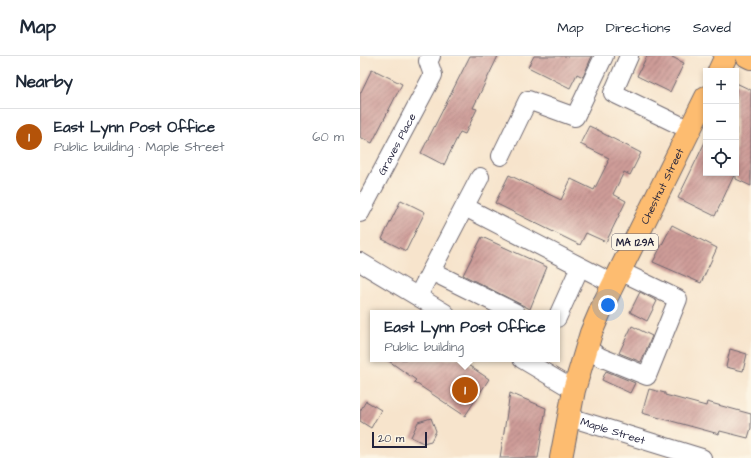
<!DOCTYPE html>
<html lang="en">
<head>
<meta charset="utf-8">
<style>
  body { margin:0; font-family:"Architects Daughter",sans-serif; background:#f6f6f7; color:#1f2937 }
  .controls { position:absolute; right:12px; top:12px; display:grid; overflow:hidden; border-radius:0px; box-shadow:0 2px 6px #0003 }
  .controls button { width:36px; height:36px; display:grid; place-items:center; padding:0; border:0; border-bottom:1px solid #e0e1e3; background:#fff; color:#1f2937; font:20px sans-serif }
  .scale { position:absolute; left:12px; bottom:10px; width:55px; box-sizing:border-box; padding-left:4px; border:2px solid #22223b; border-top:0; font-size:11px; line-height:14px; white-space:nowrap; color:#22223b; -webkit-text-stroke:3px #fcf5e5; paint-order:stroke }
  .you { position:absolute; left:248px; top:249px; width:14px; height:14px; margin:-10px; border:3px solid #fff; border-radius:50%; background:#1a73e8; box-shadow:0 0 0 6px #1a73e833 }
  .badge { display:grid; place-items:center; width:26px; height:26px; border-radius:50%; background:#b45309; color:#fff; font-size:13px; font-weight:700 }
  .pin { position:absolute; translate:-50% -50%; border:2px solid #fff; box-shadow:0 1px 4px #0006 }
  .popup { position:absolute; left:10px; top:254px; width:190px; height:52px; box-sizing:border-box; display:grid; place-content:center; border-radius:0px; background:#fff; filter:drop-shadow(0 1px 3px #0005); font-size:13px; white-space:nowrap; color:#747a83 }
  .popup b { font-size:15px; color:#1f2937 }
  .popup::after { content:''; position:absolute; left:50%; top:100%; margin-left:-8px; border:8px solid transparent; border-top-color:#fff }
  .list { margin:0; padding:0; list-style:none }
  h2 { display:flex; justify-content:space-between; align-items:center; height:52px; margin:0; padding:0 16px; font-size:17px }
  h2 small { font-size:13px; font-weight:400; color:#747a83 }
  .list li { display:grid; grid-template-columns:26px 1fr auto; gap:12px; align-items:center; box-sizing:border-box; height:56px; padding:0 16px; border-top:1px solid #e0e1e3 }
  .list b { display:block; font-size:15px; white-space:nowrap }
  .list p { margin:0; font-size:13px; white-space:nowrap; color:#747a83 }
  .list em { font-size:13px; font-style:normal; color:#747a83 }
  .icon { flex:none; width:22px; height:22px; fill:none; stroke:currentColor; stroke-width:2; stroke-linecap:round; stroke-linejoin:round }
  .map { position:relative; flex:none; width:391px; height:402px; overflow:hidden }
  header { display:flex; align-items:center; gap:24px; box-sizing:border-box; height:56px; padding:0 20px; background:#fff; border-bottom:1px solid #e0e1e3 }
  header strong { font-size:19px }
  nav { display:flex; gap:22px; margin-inline-start:auto; font-size:14px }
  main { display:flex }
  aside { flex:1; background:#fff }
  .map>svg:first-child { display:block }
  .building { fill:url(#building-hatch) }
  .lines { fill:none; stroke-linecap:round; stroke-linejoin:round }
  .minor-casing { stroke:#6d666e; stroke-width:20 }
  .major-casing { stroke:#6d666e; stroke-width:24 }
  .minor { stroke:#fff; stroke-width:18 }
  .major { stroke:#fdbc6f; stroke-width:22 }
  .labels { text-anchor:middle; stroke-width:3; stroke-linejoin:round; paint-order:stroke }
  .shield { fill:#fcf5e5; stroke:#63616e; stroke-width:1 }
  .shield-label { font-size:10px; font-weight:bold; fill:#22223b }
  .street-label { font-size:11px; fill:#22223b; stroke:#fcf5e5 }
</style>
</head>
<body>
<header>
<strong>Map</strong>
<nav><a>Map</a><a>Directions</a><a>Saved</a></nav>
</header>
<main>
<aside>
<h2>Nearby<small></small></h2>
<ul class="list">
<li><span class="badge">1</span><div><b>East Lynn Post Office</b><p>Public building · Maple Street</p></div><em>60 m</em></li>
</ul>
</aside>
<div class="map">
<svg width="391" height="402" viewBox="0 0 391 402">
  <defs>
    <pattern id="building-hatch" width="6" height="6" patternUnits="userSpaceOnUse"><rect width="6" height="6" fill="#ce9c98"/><path d="M-1 1l2-2M0 6l6-6M5 7l2-2" fill="none" stroke="#a77f7d"/></pattern>
  </defs>
  <rect width="100%" height="100%" fill="#fcf5e5"/>
  <filter id="ink" filterUnits="userSpaceOnUse"><feTurbulence type="fractalNoise" baseFrequency=".025" numOctaves="2"/><feDisplacementMap in="SourceGraphic" scale="8" xChannelSelector="R" yChannelSelector="G"/><feConvolveMatrix kernelMatrix="1 2 1 2 8 2 1 2 1" color-interpolation-filters="sRGB"/></filter>
  <filter id="wash" filterUnits="userSpaceOnUse"><feTurbulence type="fractalNoise" baseFrequency=".012" numOctaves="4" result="noise"/><feDisplacementMap in="SourceGraphic" scale="16" xChannelSelector="R" yChannelSelector="G"/><feGaussianBlur stdDeviation="0.9" result="paint"/><feColorMatrix in="noise" values="0 0 0 0 0 0 0 0 0 0 0 0 0 0 0 0 0 1.4 0 .05"/><feComposite in="paint" operator="in"/></filter>
  <g filter="url(#wash)">
    <rect width="100%" height="100%" fill="#f7e4cc"/>
    <g id="blocks">
      <!-- building -->
      <g class="building">
        <polygon points="110,0 138,0 113,52 117,53 105,78 100,76 84,109 61,97"/>
        <polygon points="174,0 232,0 223,21 217,18 210,32 168,11"/>
        <polygon points="287,0 310,0 324,7 310,36 277,20"/>
        <polygon points="12,13 42,28 12,87 0,81 0,38"/>
        <polygon points="376,27 391,34 391,130 376,123"/>
        <polygon points="229,70 242,76 242,77 281,97 270,119 264,116 253,138 266,145 246,186 226,177 220,189 135,147 149,119 201,144 211,123 234,134 248,106 247,106 249,102 220,88"/>
        <polygon points="346,84 346,117 375,117 355,160 318,142"/>
        <polygon points="41,144 65,156 46,195 22,183"/>
        <polygon points="312,169 357,192 341,227 293,206"/>
        <polygon points="122,181 187,211 170,253 103,219"/>
        <polygon points="280,236 297,245 287,265 270,256"/>
        <polygon points="272,270 292,280 281,306 259,297"/>
        <polygon points="370,293 387,298 383,315 366,311"/>
        <polygon points="26,303 99,303 129,323 105,360 54,326 56,324"/>
        <polygon points="246,315 275,327 270,337 242,324"/>
        <polygon points="289,333 305,337 305,339 346,350 347,346 391,358 391,372 388,382 360,375 359,378 282,357"/>
        <polygon points="150,337 186,352 178,402 140,402"/>
        <polygon points="6,345 21,354 11,372 0,365 0,355"/>
        <polygon points="71,362 76,375 71,385 63,387 51,381 58,366"/>
      </g>
    </g>
  </g>
  <g filter="url(#ink)">
    <use href="#blocks" fill-opacity="0" stroke="#6d666e" stroke-width="1"/>
    <g class="lines">
      <defs>
        <g id="minor">
          <polyline points="269,0 253,37 330,74"/>
          <polyline points="141,100 168,44 215,61 244,0"/>
          <polyline points="105,151 254,228"/>
          <path id="s1" d="M0,157L73,19L68,5L71,0"/>
          <polyline points="0,206 85,257"/>
          <polyline points="71,215 156,257"/>
          <polyline points="58,240 120,121"/>
          <polyline points="197,262 220,211"/>
          <polyline points="226,292 240,301 287,320 318,243 260,215"/>
          <polyline points="162,303 214,334"/>
          <path id="s2" d="M209,361L342,402"/>
        </g>
        <g id="major">
          <polyline points="387,0 391,2"/>
          <polyline points="359,15 366,0"/>
          <path id="s3" d="M201,402L214,334L231,277L243,249L346,41"/>
        </g>
      </defs>
      <!-- minor casing -->
      <use href="#minor" class="minor-casing"/>
      <!-- major casing -->
      <use href="#major" class="major-casing"/>
      <!-- minor -->
      <use href="#minor" class="minor"/>
      <!-- major -->
      <use href="#major" class="major"/>
    </g>
  </g>
  <g class="labels">
    <!-- shield labels -->
    <rect class="shield" x="252" y="178" width="46" height="16" rx="3"/>
    <g class="shield-label">
      <text x="275" y="190">MA 129A</text>
    </g>
    <!-- street labels -->
    <g class="street-label">
      <text dy="4" stroke="none"><textPath href="#s1" startOffset="78">Graves Place</textPath></text>
      <text dy="4" stroke="none"><textPath href="#s3" startOffset="292">Chestnut Street</textPath></text>
      <text dy="4" stroke="none"><textPath href="#s2" startOffset="46">Maple Street</textPath></text>
    </g>
  </g>
</svg>
<div class="controls">
<button>+</button>
<button>−</button>
<button><svg class="icon" aria-label="locate" viewBox="0 0 24 24"><circle cx="12" cy="12" r="6"/><path d="M12 2v4M12 18v4M2 12h4M18 12h4"/></svg></button>
</div>
<div class="scale">20 m</div>
<div class="you"></div>
<div class="pin badge" style="left:105px;top:334px">1</div>
<div class="popup"><b>East Lynn Post Office</b>Public building</div>
</div>
</main>
</body>
</html>
